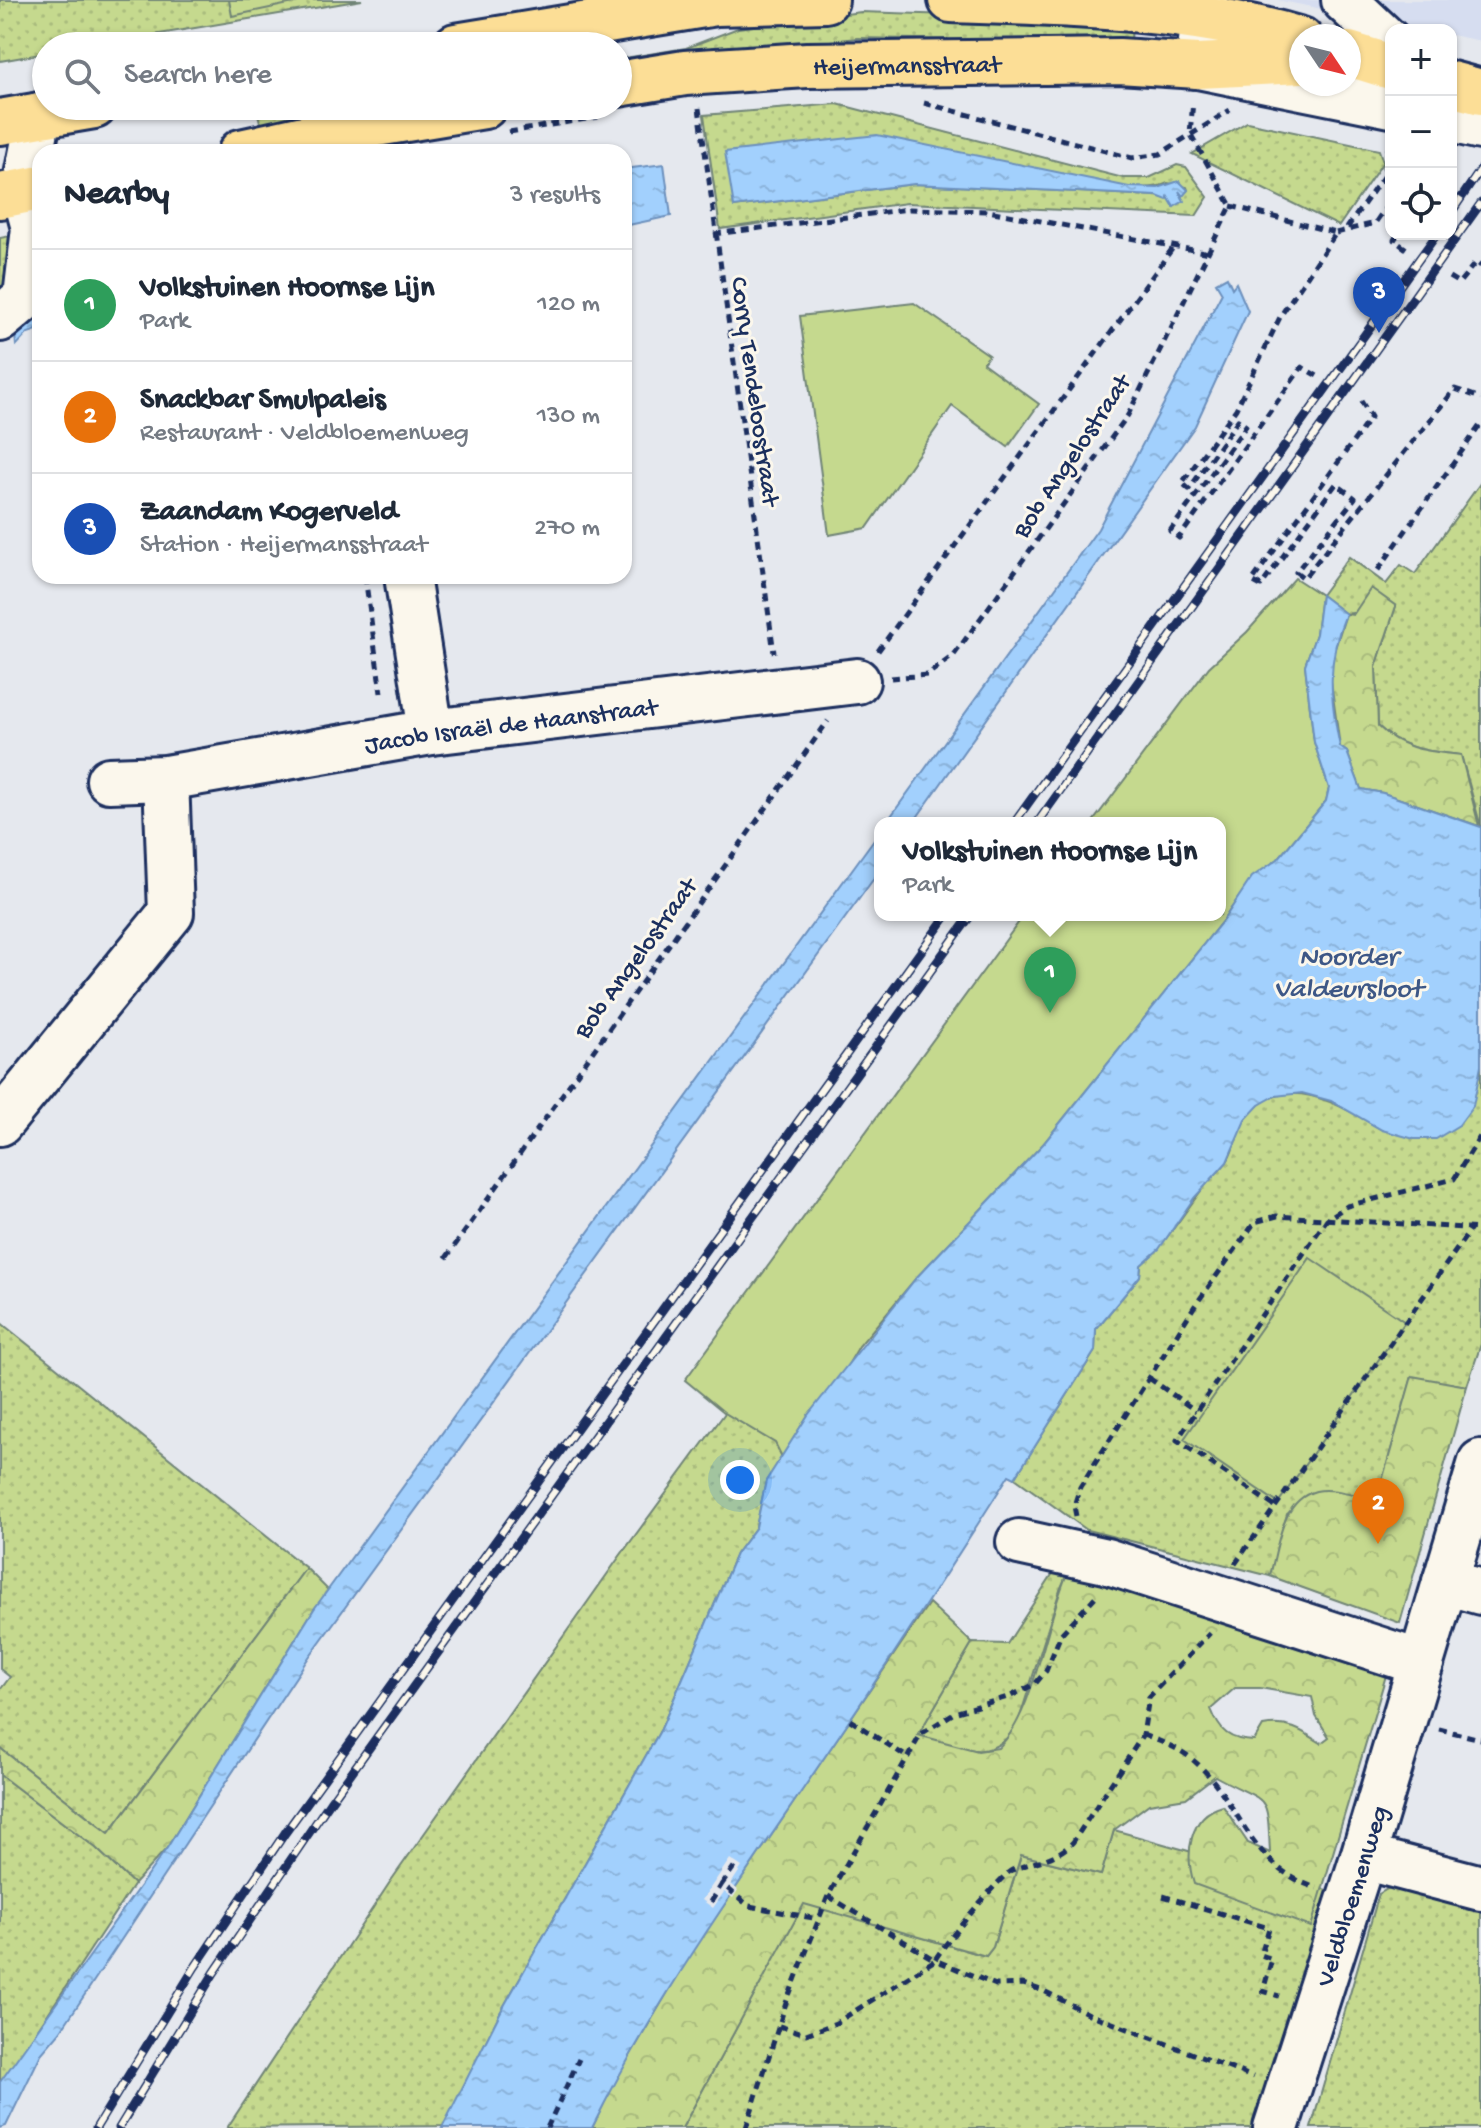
<!DOCTYPE html>
<html lang="en">
<head>
<meta charset="utf-8">
<style>
  body { margin:0; font-family:"Gochi Hand",sans-serif; background:#f2f2f3; color:#1f2937 }
  .controls { position:absolute; right:24px; top:24px; display:grid; overflow:hidden; border-radius:16px; box-shadow:0 2px 6px #0004 }
  .controls button { width:72px; height:72px; display:grid; place-items:center; padding:0; border:0; border-bottom:2px solid #e0e1e3; background:#fff; color:#1f2937; font:40px sans-serif }
  .compass { position:absolute; left:1289px; top:24px; width:72px; height:72px; border-radius:50%; background:#fff; box-shadow:0 2px 6px #0004; rotate:125deg }
  .you { position:absolute; left:740px; top:1480px; width:28px; height:28px; margin:-20px; border:6px solid #fff; border-radius:50%; background:#1a73e8; box-shadow:0 0 0 12px #1a73e833 }
  .badge { display:grid; place-items:center; width:52px; height:52px; border-radius:50%; background:#c8321e; color:#fff; font-size:26px; font-weight:700 }
  .pin { position:absolute; translate:-50% -66px; filter:drop-shadow(0 2px 4px #0008) }
  .pin::after { content:''; position:absolute; top:42px; width:28px; height:24px; background:inherit; clip-path:polygon(0 0,100% 0,50% 100%) }
  .popup { position:absolute; left:874px; top:817px; width:352px; height:104px; box-sizing:border-box; display:grid; place-content:center; border-radius:16px; background:#fff; filter:drop-shadow(0 2px 6px #0005); font-size:26px; white-space:nowrap; color:#747a83 }
  .popup b { font-size:30px; color:#1f2937 }
  .popup::after { content:''; position:absolute; left:50%; top:100%; margin-left:-16px; border:16px solid transparent; border-top-color:#fff }
  .list { margin:0; padding:0; list-style:none }
  h2 { display:flex; justify-content:space-between; align-items:center; height:104px; margin:0; padding:0 32px; font-size:34px }
  h2 small { font-size:26px; font-weight:400; color:#747a83 }
  .list li { display:grid; grid-template-columns:52px 1fr auto; gap:24px; align-items:center; box-sizing:border-box; height:112px; padding:0 32px; border-top:2px solid #e0e1e3 }
  .list b { display:block; font-size:30px; white-space:nowrap }
  .list p { margin:0; font-size:26px; white-space:nowrap; color:#747a83 }
  .list em { font-size:26px; font-style:normal; color:#747a83 }
  .icon { flex:none; width:44px; height:44px; fill:none; stroke:currentColor; stroke-width:2; stroke-linecap:round; stroke-linejoin:round }
  .map { position:relative; flex:none; width:1481px; height:2128px; overflow:hidden }
  .search { position:absolute; background:#fff; box-shadow:0 2px 6px #0004; left:32px; top:32px; width:600px; height:88px; display:flex; align-items:center; gap:20px; box-sizing:border-box; padding:0 28px; border-radius:44px; color:#747a83; font-size:30px }
  .panel { position:absolute; background:#fff; box-shadow:0 2px 6px #0004; left:32px; top:144px; width:600px; height:440px; border-radius:24px }
  .map>svg:first-child { display:block }
  .built { fill:#d6ddf0 }
  .grass { fill:url(#grass-dots); stroke:#708476; stroke-width:2; fill-rule:evenodd }
  .forest { fill:url(#forest-crowns); stroke:#708476; stroke-width:2; fill-rule:evenodd }
  .garden { fill:#c5d98e; stroke:#708476; stroke-width:2 }
  .water { fill:url(#water-ripples); stroke:#6c90bd; stroke-width:2 }
  .pier { fill:#e5e8ee }
  .lines { fill:none; stroke-linecap:round; stroke-linejoin:round }
  .minor-casing { stroke:#1b2f5e; stroke-width:50 }
  .major-casing { stroke:#1b2f5e; stroke-width:50 }
  .path { stroke:#1b2f5e; stroke-width:5; stroke-dasharray:8 6; stroke-linecap:butt }
  .minor { stroke:#fbf7ec; stroke-width:44 }
  .major { stroke:#fcde96; stroke-width:44 }
  .rail-casing { stroke:#1b2f5e; stroke-width:9 }
  .rail { stroke:#fbf7ec; stroke-width:6; stroke-dasharray:18; stroke-linecap:butt }
  .labels { text-anchor:middle; stroke-width:6; stroke-linejoin:round; paint-order:stroke }
  .street-label { font-size:26px; fill:#1b2f5e; stroke:#fbf7ec }
  .water-label { font-size:28px; font-style:italic; fill:#3d5786; stroke:#fbf7ec }
</style>
</head>
<body>
<div class="map">
<svg width="1481" height="2128" viewBox="0 0 1481 2128">
  <defs>
    <pattern id="grass-dots" width="8" height="8" patternUnits="userSpaceOnUse" patternTransform="scale(2)"><rect width="8" height="8" fill="#c5d98e"/><path d="M2 2h.1M6 6h.1" fill="none" stroke="#a9bb7d" stroke-width="1.8" stroke-linecap="round"/></pattern>
    <pattern id="forest-crowns" width="20" height="18" patternUnits="userSpaceOnUse" patternTransform="scale(2)"><rect width="20" height="18" fill="#c5d98e"/><path d="M2 6a3 3 0 1 1 6 0M12 15a3 3 0 1 1 6 0" fill="none" stroke="#a9bb7d"/></pattern>
    <pattern id="water-ripples" width="26" height="14" patternUnits="userSpaceOnUse" patternTransform="scale(2)"><rect width="26" height="14" fill="#a2d0fd"/><path d="M2 4q2-2 4 0t4 0M15 11q2-2 4 0t4 0" fill="none" stroke="#8bb3db"/></pattern>
  </defs>
  <rect width="100%" height="100%" fill="#e5e8ee"/>
  <filter id="ink" filterUnits="userSpaceOnUse"><feTurbulence type="fractalNoise" baseFrequency=".0125" numOctaves="2"/><feDisplacementMap in="SourceGraphic" scale="16" xChannelSelector="R" yChannelSelector="G"/><feConvolveMatrix kernelMatrix="1 2 1 2 8 2 1 2 1" color-interpolation-filters="sRGB"/></filter>
  <g filter="url(#ink)">
    <!-- built -->
    <polygon class="built" points="1277,0 1481,0 1481,41 1451,35 1451,30 1426,30"/>
    <!-- grass -->
    <g class="grass">
      <polygon points="0,0 362,0 88,46 46,46 46,53 0,61"/>
      <polygon points="861,12 1132,21 1131,43 857,38 618,64 618,59 686,48 738,28"/>
      <path d="M837,104L1123,178H1149L1177,165L1186,167L1208,197L1196,216L907,203L720,229L704,115ZM1016,164C1051,171 1138,199 1168,183L1187,187L1188,190L1183,195L1178,191L1174,206L1168,196L1167,199L1157,196L914,184L734,207Z"/>
      <polygon points="256,106 309,106 311,114 261,126"/>
      <polygon points="1247,122 1379,150 1383,162 1339,226 1192,154"/>
      <polygon points="10,236 11,275 0,293 0,238"/>
      <path d="M1481,482V827L1461,755C1428,751 1402,750 1378,726L1376,667L1396,606L1346,614L1321,595L1349,557L1386,584L1401,565L1415,574Z"/>
      <path d="M1481,1066V1344L1467,1386L1412,1377L1380,1488L1373,1498L1317,1491L1287,1514L1270,1576L1087,1530L1015,1478L1095,1351L1096,1329L1140,1276L1141,1265C1168,1242 1185,1210 1207,1183C1213,1175 1223,1169 1228,1160C1235,1148 1236,1133 1245,1120C1280,1068 1341,1105 1382,1130L1475,1095V1080Z"/>
      <polygon points="0,1322 306,1568 109,1833 0,1748 0,1690 10,1677 0,1669"/>
      <polygon points="725,1413 776,1443 782,1457 766,1481 756,1527 736,1554 661,1729 500,2013 444,2126 227,2128 390,1882 620,1556"/>
      <path d="M1059,1564L1070,1567L1060,1590L1018,1723C992,1768 959,1746 918,1735L972,1643L1007,1644Z"/>
      <polygon points="0,1775 96,1848 134,1884 0,2086"/>
      <polygon points="1114,1830 1330,1891 1261,2128 682,2128 804,1903 986,1956 993,1947 1021,1855 1101,1875"/>
      <polygon points="1399,1882 1481,1903 1481,2128 1311,2128 1379,1894"/>
    </g>
    <!-- forest -->
    <g class="forest">
      <path d="M1371,588L1396,606L1376,667L1378,726C1402,750 1428,751 1461,755L1479,826L1383,793L1361,789L1347,752L1340,747L1329,667L1346,614L1353,615Z"/>
      <path d="M1412,1376L1467,1386L1400,1623L1270,1576C1278,1547 1281,1500 1316,1491C1334,1487 1356,1496 1373,1498L1380,1488Z"/>
      <path d="M1070,1567L1390,1662L1311,1927L1194,1884C1185,1855 1188,1815 1223,1806L1248,1843L1270,1853C1267,1788 1269,1806 1215,1776L1186,1798L1149,1804L1114,1830L1101,1875L1021,1855L993,1947L986,1956L804,1904L682,2128H592L615,2081L688,1958L929,1603L972,1643L918,1735L978,1751L998,1748C1035,1715 1046,1616 1070,1567ZM1235,1688H1260L1312,1697L1316,1716L1329,1737L1321,1743C1301,1730 1287,1721 1263,1726L1254,1741C1229,1740 1220,1732 1211,1709Z"/>
      <polygon points="306,1568 329,1591 314,1609 167,1848 134,1884 96,1848 0,1775 0,1748 109,1833"/>
    </g>
    <!-- garden -->
    <g class="garden">
      <polygon points="229,0 308,0 232,16"/>
      <polygon points="914,303 989,355 983,363 1039,404 1008,447 952,406 867,528 829,535 800,316"/>
      <polygon points="1295,578 1321,595 1316,634 1305,665 1314,742 1329,788 1326,801 1278,859 1252,878 1224,919 1044,1143 916,1278 859,1346 842,1375 808,1415 782,1457 775,1443 725,1413 685,1380 1024,915 1220,915 1220,823 1092,823 1209,667 1247,632"/>
      <polygon points="1310,1258 1405,1322 1278,1503 1184,1439"/>
    </g>
    <!-- water -->
    <g class="water">
      <polygon points="877,135 1129,187 1158,188 1179,181 1188,190 1183,196 1179,191 1184,201 1174,207 1168,197 1167,200 1157,196 914,184 734,207 725,152"/>
      <polygon points="664,164 671,216 624,226 624,169"/>
      <polygon points="1227,277 1232,288 1236,283 1248,311 1195,426 913,823 886,823 1098,529 1222,293 1216,283"/>
      <polygon points="40,315 40,329 28,333 16,346 15,334"/>
      <path d="M1321,595L1346,614C1326,660 1330,699 1340,747L1347,752L1361,789L1383,793L1481,827V1066L1473,1106L1459,1125L1436,1139H1414L1382,1130L1331,1101L1302,1093L1275,1096L1259,1105L1245,1120L1227,1162L1194,1198L1159,1249L1141,1265L1140,1276L1096,1329L1095,1351L1015,1478L1009,1475C942,1581 874,1685 803,1789C728,1899 651,2008 592,2128H442L500,2013L661,1729L736,1554L756,1527L766,1481L808,1415L916,1278L1044,1143L1224,919L1252,877L1278,859L1326,801L1329,788L1314,742L1305,665L1316,634Z"/>
      <polygon points="880,831 880,870 309,1657 60,2032 41,2054 6,2126 0,2128 0,2082 167,1848 314,1609"/>
    </g>
    <!-- pier -->
    <polygon class="pier" points="730,1859 742,1867 731,1884 738,1890 733,1898 724,1892 713,1908 702,1900"/>
    <g class="lines">
      <defs>
        <g id="minor">
          <polyline points="1206,0 1198,66 1391,105"/>
          <polyline points="1344,0 1391,44"/>
          <polyline points="1451,120 1481,127"/>
          <polyline points="0,319 26,297 34,228 24,191 39,115"/>
          <polyline points="407,576 431,732"/>
          <path id="s1" d="M109,780L166,778L431,732L857,681"/>
          <polyline points="0,1123 171,913 166,778"/>
          <polyline points="1019,1542 1106,1561 1421,1663"/>
          <polyline points="1445,1582 1481,1592"/>
          <polyline points="1363,1857 1481,1888"/>
          <path id="s2" d="M1276,2128L1363,1857L1481,1462"/>
        </g>
        <g id="major">
          <path d="M951,0C1068,4 1189,6 1301,40"/>
          <polyline points="456,46 716,3 826,0"/>
          <polyline points="1349,54 1391,67"/>
          <path id="s3" d="M618,84L685,73L807,65L1119,61L1198,66L1301,61"/>
          <polyline points="1451,84 1481,92"/>
          <polyline points="0,122 94,106"/>
          <polyline points="241,152 340,130 484,106"/>
          <polyline points="0,196 40,188"/>
        </g>
      </defs>
      <!-- minor casing -->
      <use href="#minor" class="minor-casing"/>
      <!-- major casing -->
      <use href="#major" class="major-casing"/>
      <!-- path -->
      <g class="path">
        <polyline points="924,103 1132,158 1160,154 1230,110"/>
        <polyline points="699,108 774,653"/>
        <polyline points="509,132 598,117"/>
        <polyline points="1231,206 1336,233 1281,315 1236,409 1182,483 1189,489 1238,420 1246,426 1170,531 1179,538 1302,367 1319,377"/>
        <polyline points="1347,228 1383,177 1389,145"/>
        <polyline points="1336,233 1375,223 1391,200"/>
        <polyline points="714,234 909,209 988,211 1209,253"/>
        <polyline points="1398,234 1394,240 1408,250"/>
        <polyline points="1449,277 1459,283 1476,262 1481,266"/>
        <polyline points="1361,401 1371,417 1252,581 1261,586 1336,484 1355,498 1296,572 1304,578 1455,389 1481,398"/>
        <polyline points="1378,570 1481,424"/>
        <polyline points="365,576 381,693"/>
        <polyline points="878,651 1175,245"/>
        <polyline points="891,678 927,675 954,655 1128,415 1231,206 1190,133 1193,102"/>
        <polyline points="446,1258 828,721"/>
        <polyline points="1149,1378 1196,1411"/>
        <polyline points="1274,1506 1177,1440 1327,1219 1347,1206 1454,1179 1481,1135"/>
        <polyline points="1076,1516 1074,1506 1080,1487 1194,1307 1255,1222 1277,1216 1481,1229"/>
        <polyline points="1235,1564 1471,1229"/>
        <polyline points="850,1720 907,1757"/>
        <polyline points="1439,1729 1481,1739"/>
        <path d="M1143,1735C1158,1741 1175,1746 1188,1756C1241,1796 1245,1866 1317,1888"/>
        <polyline points="734,1867 722,1884 749,1906 818,1919"/>
        <path d="M828,1896L935,1960C940,1949 1002,1874 1012,1870C1035,1861 1055,1860 1073,1842L1143,1735L1149,1697L1210,1633"/>
        <polyline points="1163,1896 1269,1928 1261,1955 1272,1959 1263,1991 1279,1996"/>
        <polyline points="711,1902 722,1884"/>
        <polyline points="779,2026 806,2034 836,2023 935,1960 996,1985 1023,1984 1044,1991 1089,2014 1253,2077"/>
        <polyline points="547,2128 579,2059"/>
        <polyline points="746,2128 786,2003 828,1896 921,1734 954,1713 1011,1696 1035,1684 1046,1671 1061,1634 1095,1597"/>
      </g>
      <!-- minor -->
      <use href="#minor" class="minor"/>
      <!-- major -->
      <use href="#major" class="major"/>
      <defs>
        <g id="rail">
          <polyline points="1451,213 1481,169"/>
          <polyline points="1014,823 1437,234"/>
          <polyline points="1037,823 1481,203"/>
          <polyline points="96,2128 195,1967 285,1833 947,915"/>
          <polyline points="119,2128 214,1973 330,1802 971,915"/>
        </g>
      </defs>
      <!-- rail casing -->
      <use href="#rail" class="rail-casing"/>
      <!-- rail -->
      <use href="#rail" class="rail"/>
    </g>
  </g>
  <g class="labels">
    <!-- street labels -->
    <g class="street-label">
      <text dy="9" stroke="none"><textPath href="#s3" startOffset="290">Heijermansstraat</textPath></text>
      <text transform="translate(757 391) rotate(82)" y="9">Corry Tendeloostraat</text>
      <text transform="translate(1070 455) rotate(-56)" y="9">Bob Angelostraat</text>
      <text dy="9" stroke="none"><textPath href="#s1" startOffset="406">Jacob Israël de Haanstraat</textPath></text>
      <text transform="translate(634 957) rotate(-54)" y="9">Bob Angelostraat</text>
      <text dy="9" stroke="none"><textPath href="#s2" startOffset="244">Veldbloemenweg</textPath></text>
    </g>
    <!-- water labels -->
    <g class="water-label">
      <text x="1348" y="964">Noorder<tspan x="1348" dy="32">Valdeursloot</tspan></text>
    </g>
  </g>
</svg>
<div class="controls">
<button>+</button>
<button>−</button>
<button><svg class="icon" aria-label="locate" viewBox="0 0 24 24"><circle cx="12" cy="12" r="6"/><path d="M12 2v4M12 18v4M2 12h4M18 12h4"/></svg></button>
</div>
<svg class="compass" viewBox="-18 -18 36 36"><path d="M0-13l5 13h-10z" fill="#e53935"/><path d="M0 13l5-13h-10z" fill="#747a83"/></svg>
<div class="you"></div>
<div class="pin badge" style="left:1050px;top:1013px;background:#2e9e5b">1</div>
<div class="popup"><b>Volkstuinen Hoornse Lijn</b>Park</div>
<div class="pin badge" style="left:1378px;top:1544px;background:#e8710a">2</div>
<div class="pin badge" style="left:1379px;top:333px;background:#1a4fb4">3</div>
<div class="search"><svg class="icon" aria-label="search" viewBox="0 0 24 24"><circle cx="10" cy="10" r="6"/><path d="M15 15l6 6"/></svg>Search here</div>
<section class="panel">
<h2>Nearby<small>3 results</small></h2>
<ul class="list">
<li><span class="badge" style="background:#2e9e5b">1</span><div><b>Volkstuinen Hoornse Lijn</b><p>Park</p></div><em>120 m</em></li>
<li><span class="badge" style="background:#e8710a">2</span><div><b>Snackbar Smulpaleis</b><p>Restaurant · Veldbloemenweg</p></div><em>130 m</em></li>
<li><span class="badge" style="background:#1a4fb4">3</span><div><b>Zaandam Kogerveld</b><p>Station · Heijermansstraat</p></div><em>270 m</em></li>
</ul>
</section>
</div>
</body>
</html>
